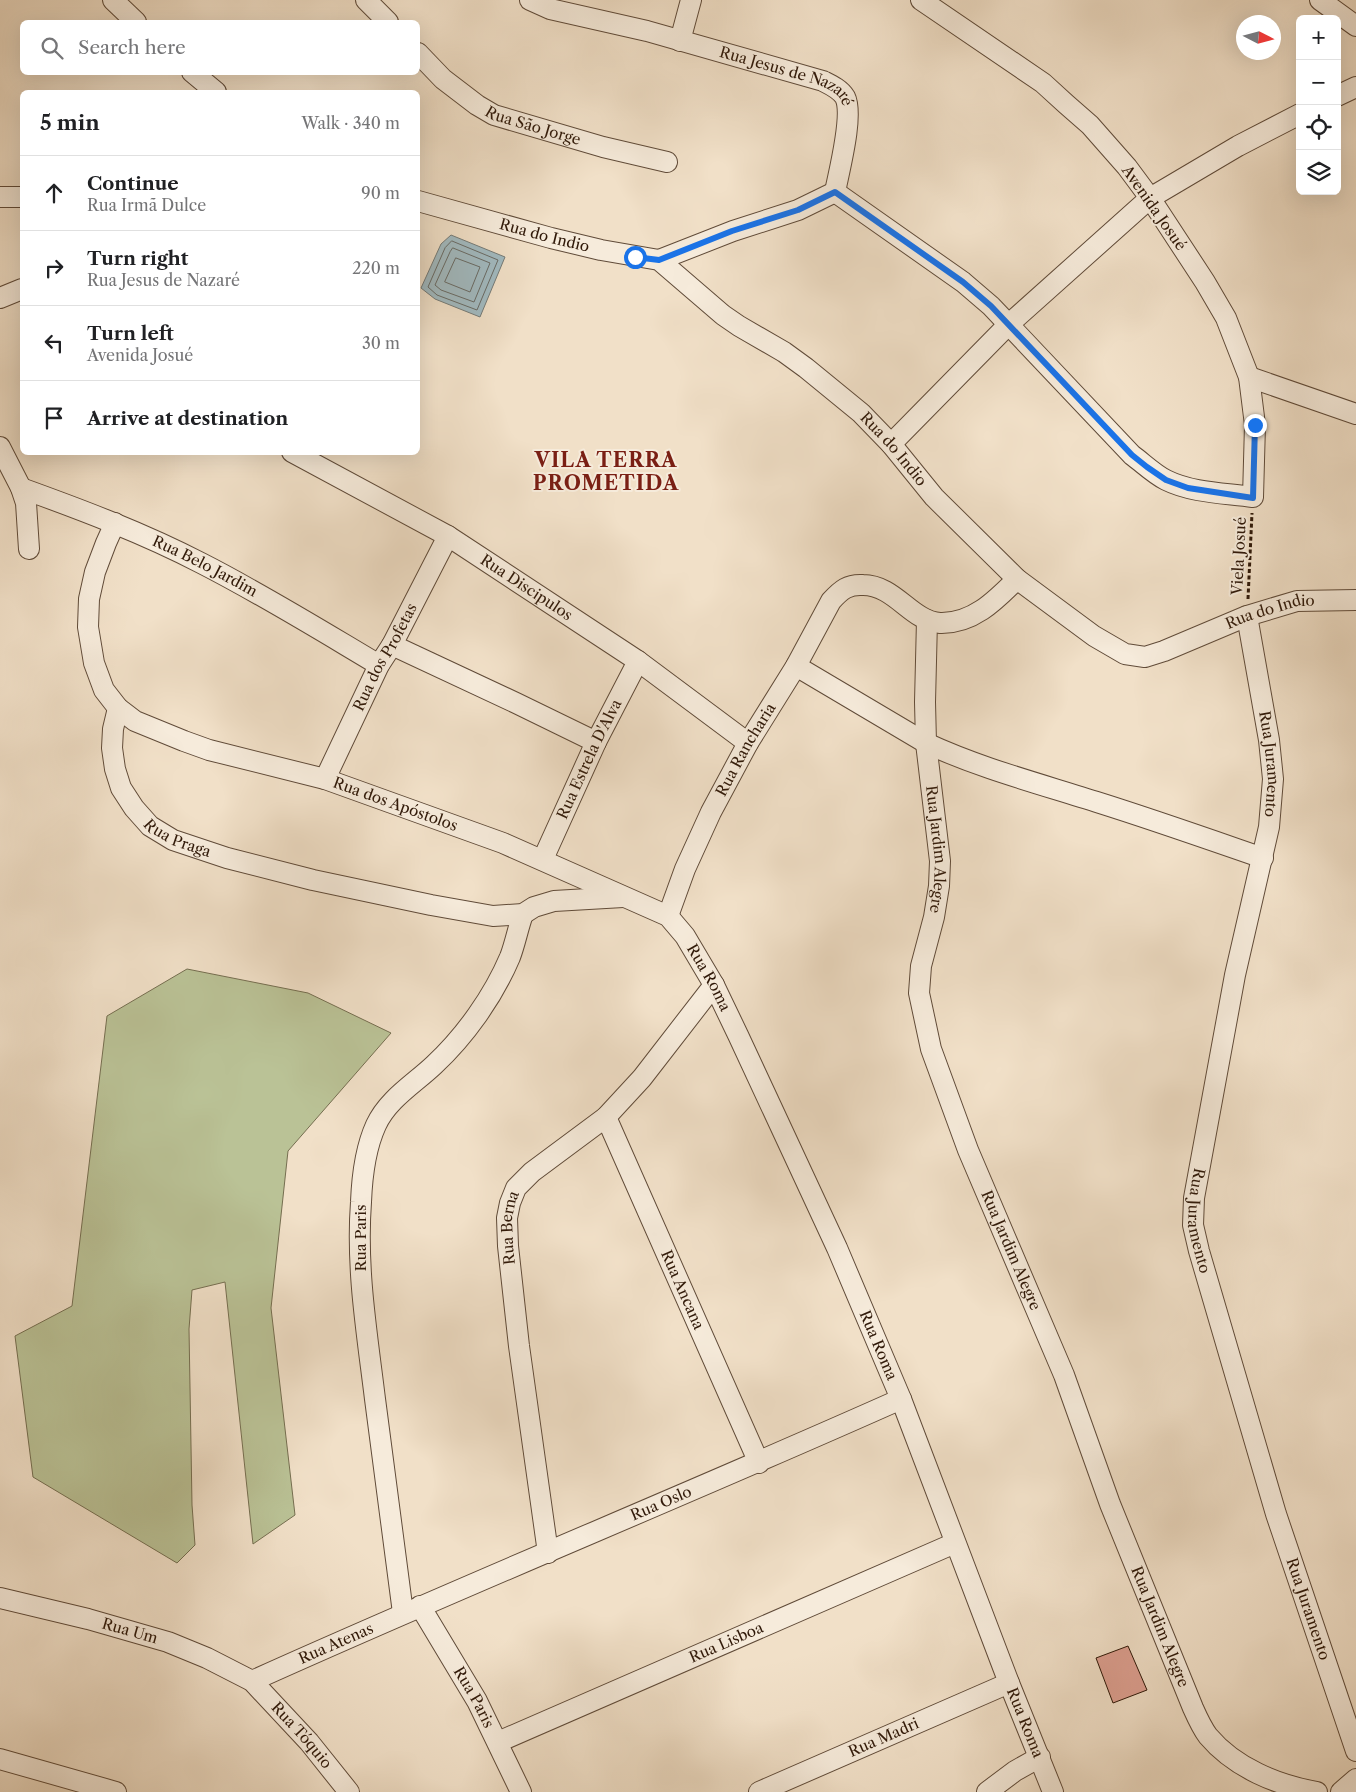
<!DOCTYPE html>
<html lang="en">
<head>
<meta charset="utf-8">
<style>
  body { margin:0; font-family:"Libre Caslon Text",serif; background:#f6f6f6; color:#202124 }
  .controls { position:absolute; right:15px; top:15px; display:grid; overflow:hidden; border-radius:8px; box-shadow:0 5px 20px #0002 }
  .controls button { width:45px; height:45px; display:grid; place-items:center; padding:0; border:0; border-bottom:1px solid #e0e0e0; background:#fff; color:#202124; font:25px sans-serif }
  .compass { position:absolute; left:1236px; top:15px; width:45px; height:45px; border-radius:50%; background:#fff; box-shadow:0 5px 20px #0002; rotate:96deg }
  .stop { position:absolute; width:15px; height:15px; margin:-11px; border:4px solid #1a73e8; border-radius:50%; background:#fff }
  .stop.end { background:#1a73e8; border-color:#fff; box-shadow:0 1px 5px #0008 }
  .list { margin:0; padding:0; list-style:none }
  h2 { display:flex; justify-content:space-between; align-items:center; height:65px; margin:0; padding:0 20px; font-size:21px }
  h2 small { font-size:16px; font-weight:400; color:#757577 }
  .list li { display:grid; grid-template-columns:32px 1fr auto; gap:15px; align-items:center; box-sizing:border-box; height:75px; padding:0 20px; border-top:1px solid #e0e0e0 }
  .list b { display:block; font-size:19px; white-space:nowrap }
  .list p { margin:0; font-size:16px; white-space:nowrap; color:#757577 }
  .list em { font-size:16px; font-style:normal; color:#757577 }
  .icon { flex:none; width:28px; height:28px; fill:none; stroke:currentColor; stroke-width:2; stroke-linecap:round; stroke-linejoin:round }
  .map { position:relative; flex:none; width:1356px; height:1792px; overflow:hidden }
  .search { position:absolute; background:#fff; box-shadow:0 5px 20px #0002; left:20px; top:20px; width:400px; height:55px; display:flex; align-items:center; gap:12px; box-sizing:border-box; padding:0 18px; border-radius:8px; color:#757577; font-size:19px }
  .panel { position:absolute; background:#fff; box-shadow:0 5px 20px #0002; left:20px; top:90px; width:400px; height:365px; border-radius:8px }
  .map>svg:first-child { display:block }
  .green { fill:#bac296; stroke:#756e50 }
  .water { fill:#a1bac1; stroke:#747a77 }
  .lines { fill:none; stroke-linecap:round; stroke-linejoin:round }
  .shore { stroke:#686a65; stroke-width:1 }
  .building { fill:#dda091; stroke:#301909 }
  .minor-casing { stroke:#604b39; stroke-width:22 }
  .path { stroke:#301909; stroke-width:3; stroke-dasharray:4 2.5; stroke-linecap:butt }
  .minor { stroke:#f6ebdb; stroke-width:20 }
  .route { stroke:#1a73e8; stroke-width:6 }
  .labels { text-anchor:middle; stroke-width:4; stroke-linejoin:round; paint-order:stroke }
  .street-label { font-size:15px; fill:#301909; stroke:#f6ebdb }
  .district-label { font-size:20px; font-weight:bold; letter-spacing:1px; fill:#7a1f14; stroke:#f6ebdb }
</style>
</head>
<body>
<div class="map">
<svg width="1356" height="1792" viewBox="0 0 1356 1792">
  <rect width="100%" height="100%" fill="#f1e0c8"/>
  <filter id="stains"><feTurbulence type="fractalNoise" baseFrequency=".004" numOctaves="4"/><feColorMatrix values="0 0 0 0 .2 0 0 0 0 .09 0 0 0 0 .02 0 0 0 .5 -.17"/></filter>
  <radialGradient id="worn" r=".72"><stop offset=".6" stop-color="#630" stop-opacity="0"/><stop offset="1" stop-color="#630" stop-opacity=".3"/></radialGradient>
  <!-- green -->
  <polygon class="green" points="187,969 308,993 391,1033 288,1151 271,1308 295,1515 253,1544 225,1282 192,1290 189,1329 192,1505 195,1545 177,1563 33,1477 15,1336 72,1306 107,1016"/>
  <!-- water -->
  <polygon class="water" points="451,235 505,257 480,317 435,299 421,288 441,244"/>
  <g class="lines">
    <!-- shore -->
    <g class="shore">
      <polygon points="452,241 498,260 477,310 437,295 428,287 445,248"/>
      <polygon points="453,248 490,263 474,302 441,290 435,285 450,252"/>
      <polygon points="456,258 480,267 470,292 445,282"/>
    </g>
  </g>
  <!-- building -->
  <polygon class="building" points="1128,1646 1147,1690 1113,1703 1096,1658"/>
  <g class="lines">
    <defs>
      <g id="minor">
        <polyline points="113,0 136,22"/>
        <polyline points="366,0 388,22"/>
        <path id="s1" d="M530,0L550,9L647,31L823,81C831,85 840,89 845,97C854,115 839,171 835,192"/>
        <polyline points="1320,0 1356,26"/>
        <polyline points="680,41 691,0"/>
        <path id="s2" d="M418,53L443,79L477,105L494,115L603,147L667,162"/>
        <polyline points="192,72 216,92"/>
        <polyline points="1337,96 1356,87"/>
        <path d="M835,192L963,282L991,306L1132,455C1143,463 1154,474 1166,480C1192,493 1225,493 1253,497L1255,425L1249,377L1226,318L1205,282L1150,198L1127,167L1090,125L1066,104L1043,83L921,0"/>
        <polyline points="0,197 22,197"/>
        <path id="s3" d="M418,201L551,238L601,250L659,260L723,315L739,326L784,352L806,368L861,413L891,444L934,497L1017,579L1094,636L1125,654L1145,657L1164,651L1247,616L1297,601L1356,600"/>
        <polyline points="659,260 733,231 798,210 835,192"/>
        <polyline points="0,298 22,289"/>
        <polyline points="1249,377 1356,414"/>
        <polyline points="891,444 1008,325 1150,198 1238,146 1300,114"/>
        <polyline points="0,447 21,488 26,503 29,549"/>
        <path id="s4" d="M292,452L448,536L638,661L748,743"/>
        <path id="s5" d="M21,488C82,510 143,533 201,563C262,594 320,630 379,665"/>
        <path id="s6" d="M115,523L106,543L95,572L89,599L88,627L94,663L104,690L118,708L135,721L184,741L209,750L325,779L503,843L668,916L685,936L714,985L738,1035L837,1248L901,1399L1009,1683L1053,1792"/>
        <path id="s7" d="M1247,616L1269,740L1273,779L1269,827L1235,975L1194,1198L1193,1225L1199,1251L1276,1514L1356,1751"/>
        <path id="s8" d="M927,620L925,702L926,743L940,861L939,886L934,917L921,966L919,993L931,1049L968,1150L1064,1375L1110,1504L1193,1708C1197,1717 1202,1728 1208,1736C1235,1768 1277,1785 1317,1792"/>
        <polyline points="392,645 516,703 596,742"/>
        <path d="M796,666L926,743C982,769 1041,784 1100,803C1154,820 1208,839 1263,858"/>
        <path id="s9" d="M118,708L113,729L112,748L115,769L121,788L134,808L150,826L173,840L227,858L313,880L431,905L493,916L523,914L534,907L554,901L623,897"/>
        <path id="s10" d="M325,779L379,665L392,645L448,536"/>
        <path id="s11" d="M543,859L596,742L638,661"/>
        <path id="s12" d="M668,916L685,869L711,812L748,743L796,666L831,601C841,590 848,584 863,585C895,585 911,621 940,623C973,624 996,600 1017,579"/>
        <path id="s13" d="M606,1117L759,1463"/>
        <path id="s14" d="M548,1553L519,1346L508,1246L507,1218L510,1203L516,1188L532,1172L606,1117L642,1078L714,985"/>
        <path id="s15" d="M0,1598L88,1619L168,1642L207,1658L252,1681L309,1742L349,1792"/>
        <path id="s16" d="M420,1606L477,1701L521,1792"/>
        <path d="M403,1613C394,1541 384,1470 375,1399C367,1333 356,1269 361,1202C362,1176 365,1149 376,1125C388,1099 414,1084 434,1065C465,1036 493,997 510,957C515,944 518,928 523,914"/>
        <path id="s17" d="M252,1681C467,1584 686,1495 901,1399"/>
        <path id="s18" d="M498,1742L955,1543"/>
        <polyline points="0,1759 116,1792"/>
        <path id="s19" d="M759,1792L1009,1683"/>
        <polyline points="987,1792 1015,1771 1040,1757"/>
        <polyline points="1341,1792 1356,1779"/>
      </g>
    </defs>
    <!-- minor casing -->
    <use href="#minor" class="minor-casing"/>
    <!-- path -->
    <polyline class="path" points="1248,599 1252,513"/>
    <!-- minor -->
    <use href="#minor" class="minor"/>
  </g>
  <g class="lines">
    <!-- route -->
    <polyline class="route" points="635,257 659,260 732,231 798,210 835,192 963,282 991,306 1132,455 1147,467 1166,480 1188,488 1253,498 1255,425"/>
  </g>
  <g class="labels">
    <!-- street labels -->
    <g class="street-label">
      <text dy="5" stroke="none"><textPath href="#s1" startOffset="269">Rua Jesus de Nazaré</textPath></text>
      <text dy="5" stroke="none"><textPath href="#s2" startOffset="139">Rua São Jorge</textPath></text>
      <text transform="translate(1154 208) rotate(55)" y="5">Avenida Josué</text>
      <text dy="5" stroke="none"><textPath href="#s3" startOffset="131">Rua do Indio</textPath></text>
      <text dy="5" stroke="none"><textPath href="#s3" startOffset="551">Rua do Indio</textPath></text>
      <text transform="translate(1239 556) rotate(-87)" y="5">Viela Josué</text>
      <text dy="5" stroke="none"><textPath href="#s5" startOffset="200">Rua Belo Jardim</textPath></text>
      <text dy="5" stroke="none"><textPath href="#s4" startOffset="271">Rua Discipulos</textPath></text>
      <text dy="5" stroke="none"><textPath href="#s3" startOffset="1016">Rua do Indio</textPath></text>
      <text dy="5" stroke="none"><textPath href="#s10" startOffset="136">Rua dos Profetas</textPath></text>
      <text dy="5" stroke="none"><textPath href="#s12" startOffset="184">Rua Rancharia</textPath></text>
      <text dy="5" stroke="none"><textPath href="#s11" startOffset="110">Rua Estrela D'Alva</textPath></text>
      <text dy="5" stroke="none"><textPath href="#s7" startOffset="150">Rua Juramento</textPath></text>
      <text dy="5" stroke="none"><textPath href="#s6" startOffset="492">Rua dos Apóstolos</textPath></text>
      <text dy="5" stroke="none"><textPath href="#s9" startOffset="160">Rua Praga</textPath></text>
      <text dy="5" stroke="none"><textPath href="#s8" startOffset="230">Rua Jardim Alegre</textPath></text>
      <text dy="5" stroke="none"><textPath href="#s6" startOffset="861">Rua Roma</textPath></text>
      <text dy="5" stroke="none"><textPath href="#s7" startOffset="615">Rua Juramento</textPath></text>
      <text dy="5" stroke="none"><textPath href="#s14" startOffset="328">Rua Berna</textPath></text>
      <text transform="translate(361 1238) rotate(-90)" y="5">Rua Paris</text>
      <text dy="5" stroke="none"><textPath href="#s8" startOffset="650">Rua Jardim Alegre</textPath></text>
      <text dy="5" stroke="none"><textPath href="#s13" startOffset="189">Rua Ancana</textPath></text>
      <text dy="5" stroke="none"><textPath href="#s6" startOffset="1266">Rua Roma</textPath></text>
      <text dy="5" stroke="none"><textPath href="#s17" startOffset="446">Rua Oslo</textPath></text>
      <text dy="5" stroke="none"><textPath href="#s7" startOffset="1020">Rua Juramento</textPath></text>
      <text dy="5" stroke="none"><textPath href="#s8" startOffset="1055">Rua Jardim Alegre</textPath></text>
      <text dy="5" stroke="none"><textPath href="#s15" startOffset="134">Rua Um</textPath></text>
      <text dy="5" stroke="none"><textPath href="#s17" startOffset="92">Rua Atenas</textPath></text>
      <text dy="5" stroke="none"><textPath href="#s18" startOffset="249">Rua Lisboa</textPath></text>
      <text dy="5" stroke="none"><textPath href="#s16" startOffset="106">Rua Paris</textPath></text>
      <text dy="5" stroke="none"><textPath href="#s6" startOffset="1671">Rua Roma</textPath></text>
      <text dy="5" stroke="none"><textPath href="#s15" startOffset="340">Rua Tóquio</textPath></text>
      <text dy="5" stroke="none"><textPath href="#s19" startOffset="136">Rua Madri</textPath></text>
    </g>
    <!-- district labels -->
    <g class="district-label">
      <text x="606" y="467">VILA TERRA<tspan x="606" dy="23">PROMETIDA</tspan></text>
    </g>
  </g>
  <rect width="100%" height="100%" filter="url(#stains)"/>
  <rect width="100%" height="100%" fill="url(#worn)"/>
</svg>
<div class="controls">
<button>+</button>
<button>−</button>
<button><svg class="icon" aria-label="locate" viewBox="0 0 24 24"><circle cx="12" cy="12" r="6"/><path d="M12 2v4M12 18v4M2 12h4M18 12h4"/></svg></button>
<button><svg class="icon" aria-label="layers" viewBox="0 0 24 24"><path d="M12 4l9 5-9 5-9-5zM3 14l9 5 9-5"/></svg></button>
</div>
<svg class="compass" viewBox="-18 -18 36 36"><path d="M0-13l5 13h-10z" fill="#e53935"/><path d="M0 13l5-13h-10z" fill="#757577"/></svg>
<div class="stop" style="left:635px;top:257px"></div>
<div class="stop end" style="left:1255px;top:425px"></div>
<div class="search"><svg class="icon" aria-label="search" viewBox="0 0 24 24"><circle cx="10" cy="10" r="6"/><path d="M15 15l6 6"/></svg>Search here</div>
<section class="panel">
<h2>5 min<small>Walk · 340 m</small></h2>
<ul class="list">
<li><svg class="icon" aria-label="ahead" viewBox="0 0 24 24"><path d="M12 20V5M6 11l6-6 6 6"/></svg><div><b>Continue</b><p>Rua Irmã Dulce</p></div><em>90 m</em></li>
<li><svg class="icon" aria-label="right" viewBox="0 0 24 24"><path d="M7 20v-9h11M14 6l5 5-5 5"/></svg><div><b>Turn right</b><p>Rua Jesus de Nazaré</p></div><em>220 m</em></li>
<li><svg class="icon" aria-label="left" viewBox="0 0 24 24"><path d="M17 20v-9H6M10 6l-5 5 5 5"/></svg><div><b>Turn left</b><p>Avenida Josué</p></div><em>30 m</em></li>
<li><svg class="icon" aria-label="arrive" viewBox="0 0 24 24"><path d="M6 21V4h12l-3 4 3 4H6"/></svg><div><b>Arrive at destination</b></div></li>
</ul>
</section>
</div>
</body>
</html>
